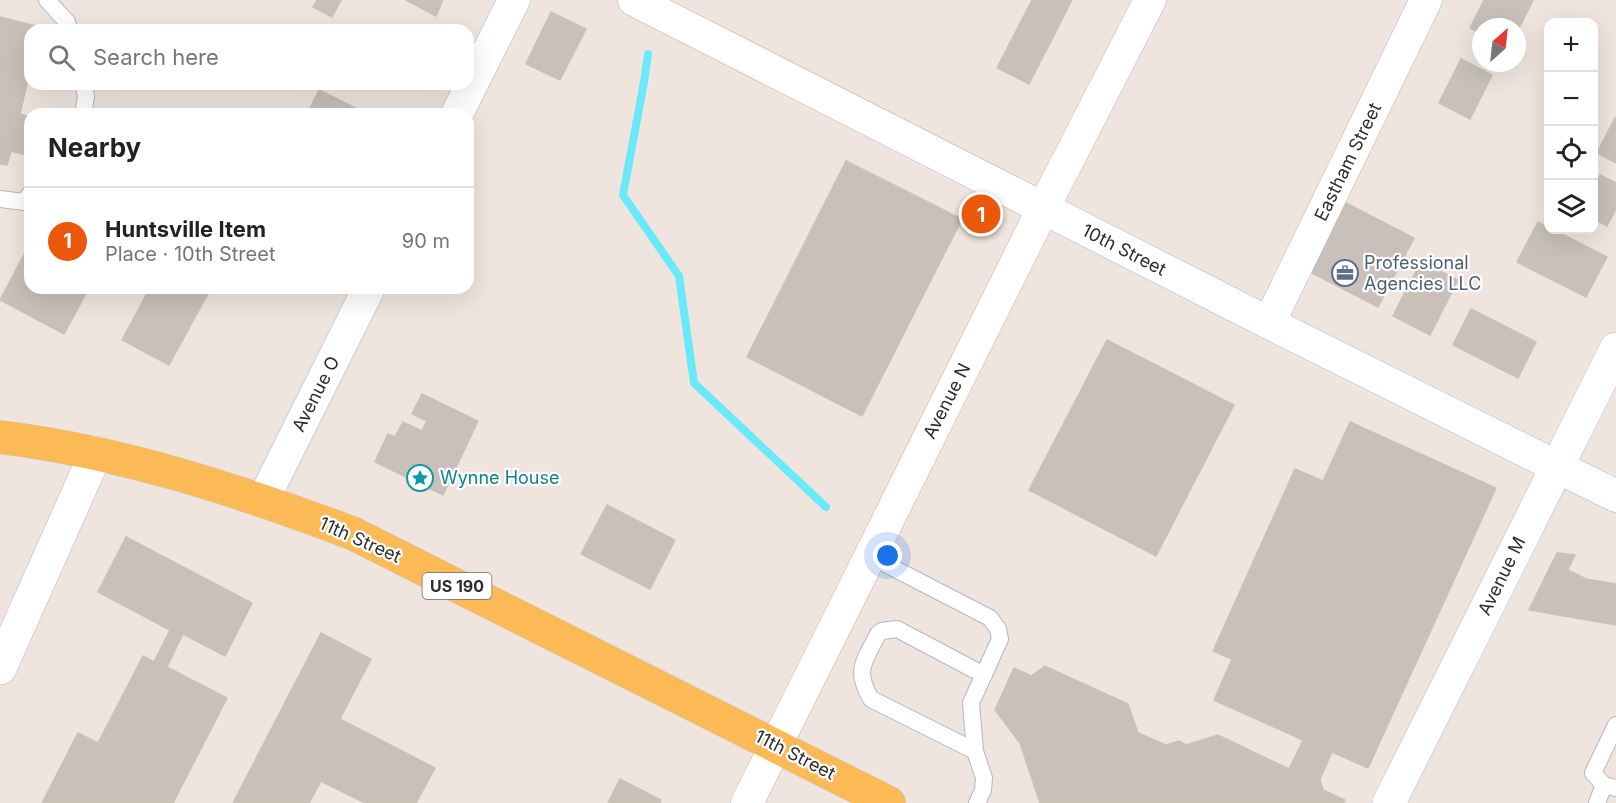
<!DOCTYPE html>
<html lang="en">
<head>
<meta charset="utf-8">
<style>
  body { margin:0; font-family:Inter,sans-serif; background:#f6f6f6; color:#222 }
  .controls { position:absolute; right:18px; top:18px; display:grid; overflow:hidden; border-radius:12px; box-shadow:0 6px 24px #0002 }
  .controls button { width:54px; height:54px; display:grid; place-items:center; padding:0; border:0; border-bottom:2px solid #e0e0e0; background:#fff; color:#222; font:30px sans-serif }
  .compass { position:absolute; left:1472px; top:18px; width:54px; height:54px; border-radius:50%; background:#fff; box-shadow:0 6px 24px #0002; rotate:27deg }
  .you { position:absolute; left:888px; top:556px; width:21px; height:21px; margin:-15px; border:4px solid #fff; border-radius:50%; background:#1a73e8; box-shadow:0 0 0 9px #1a73e833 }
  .badge { display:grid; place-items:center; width:39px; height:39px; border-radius:50%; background:#ea580c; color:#fff; font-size:20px; font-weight:700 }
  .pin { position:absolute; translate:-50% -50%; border:3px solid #fff; box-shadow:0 2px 6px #0006 }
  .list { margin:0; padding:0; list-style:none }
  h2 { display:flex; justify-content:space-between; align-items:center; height:78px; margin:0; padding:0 24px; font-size:26px }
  h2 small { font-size:20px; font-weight:400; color:#767676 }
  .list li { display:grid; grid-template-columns:39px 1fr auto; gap:18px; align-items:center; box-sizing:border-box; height:108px; padding:0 24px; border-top:2px solid #e0e0e0 }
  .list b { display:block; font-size:22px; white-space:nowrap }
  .list p { margin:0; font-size:20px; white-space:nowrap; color:#767676 }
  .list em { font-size:20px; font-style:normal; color:#767676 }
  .icon { flex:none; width:33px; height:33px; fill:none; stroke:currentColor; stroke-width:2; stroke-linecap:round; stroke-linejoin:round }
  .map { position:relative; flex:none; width:1616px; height:803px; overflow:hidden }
  .search { position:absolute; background:#fff; box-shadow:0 6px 24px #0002; left:24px; top:24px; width:450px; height:66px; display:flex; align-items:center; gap:15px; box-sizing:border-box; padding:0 21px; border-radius:18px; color:#767676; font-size:22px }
  .panel { position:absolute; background:#fff; box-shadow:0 6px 24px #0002; left:24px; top:108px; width:450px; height:186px; border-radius:18px }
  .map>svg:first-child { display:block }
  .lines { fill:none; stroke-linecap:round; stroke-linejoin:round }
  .stream { stroke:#6aeaf9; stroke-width:8 }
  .building { fill:#c8c0b9; stroke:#cbc1b7; stroke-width:1.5 }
  .lane-casing { stroke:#b2b7c1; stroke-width:18 }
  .street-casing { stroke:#b2b7c1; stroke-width:33 }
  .secondary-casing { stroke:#b2b7c1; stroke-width:34 }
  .primary-casing { stroke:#c8c8c8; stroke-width:34 }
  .lane { stroke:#fff; stroke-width:16 }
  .street { stroke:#fff; stroke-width:32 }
  .secondary { stroke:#fff; stroke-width:33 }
  .primary { stroke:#fcba56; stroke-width:33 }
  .labels { text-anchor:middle; stroke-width:4.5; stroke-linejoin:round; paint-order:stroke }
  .shield { fill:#fff; stroke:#6c6c6c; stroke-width:1.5 }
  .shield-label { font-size:16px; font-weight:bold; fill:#2d2d2d }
  .street-label { font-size:18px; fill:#2d2d2d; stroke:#fff }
  .service-label { font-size:18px; fill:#4e5e75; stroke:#fff; text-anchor:start }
  .culture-label { font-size:18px; fill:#0d838f; stroke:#fff; text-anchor:start }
</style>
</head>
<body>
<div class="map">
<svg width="1616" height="803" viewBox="0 0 1616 803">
  <rect width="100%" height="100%" fill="#efe5de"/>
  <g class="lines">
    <!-- stream -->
    <polyline class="stream" points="648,54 644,82 623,195 679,276 694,383 826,507"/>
  </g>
  <!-- building -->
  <g class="building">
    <polygon points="317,0 341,0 332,17 313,7"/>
    <polygon points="406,0 443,0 436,16"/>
    <polygon points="1032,0 1072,0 1029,84 997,68"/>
    <polygon points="1484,0 1533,0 1517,32 1517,27 1481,27 1481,34 1470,28"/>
    <polygon points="551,12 586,29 560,80 526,64"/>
    <polygon points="0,17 40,27 40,30 30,30 30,71 20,114 30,117 30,156 11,151 7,165 0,164"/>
    <polygon points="1461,59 1492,75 1470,119 1439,103"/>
    <polygon points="319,90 368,114 307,114"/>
    <polygon points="1615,118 1616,118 1616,163 1597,153"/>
    <polygon points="846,161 962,219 862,416 747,357"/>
    <polygon points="1600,175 1616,183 1616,209 1607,226 1594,219 1594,188"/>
    <polygon points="1346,203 1414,238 1378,307 1310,272"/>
    <polygon points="1538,222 1548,227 1548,230 1554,230 1607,257 1586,297 1517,262"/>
    <polygon points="29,245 30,288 89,288 64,334 0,300"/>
    <polygon points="1421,261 1458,280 1430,335 1393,316"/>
    <polygon points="150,288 211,288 169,365 122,340"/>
    <polygon points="1471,309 1536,342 1518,378 1453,345"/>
    <polygon points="1107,340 1234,405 1156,556 1029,490"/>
    <polygon points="422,394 478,421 443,495 375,462 388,434 395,437 403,422 422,431 427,421 412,414"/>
    <polygon points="1350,422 1496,488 1368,768 1332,752 1320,779 1323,790 1345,800 1343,803 1040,803 1020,743 995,710 1014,668 1031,676 1045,666 1128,704 1138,733 1166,745 1179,741 1186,745 1218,735 1289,769 1303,740 1214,700 1232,659 1213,651 1295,469 1323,481"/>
    <polygon points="607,505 675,540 650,589 581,554"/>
    <polygon points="126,537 252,603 225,656 183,634 167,667 227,698 173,803 42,803 78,733 98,743 143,656 154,662 170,630 98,592"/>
    <polygon points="1557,553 1575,555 1568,570 1586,579 1616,584 1616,625 1529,610"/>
    <polygon points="321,633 371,659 340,719 435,768 416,803 365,803 321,781 309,803 233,803"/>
    <polygon points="620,779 661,800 660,803 608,803"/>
  </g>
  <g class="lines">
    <defs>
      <g id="lane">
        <polyline points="47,0 67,22 69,30"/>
        <polyline points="83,114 86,96 83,84"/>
        <polyline points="0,199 24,202 30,194"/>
        <polyline points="870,556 990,618 998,629 1000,639 971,703 975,751 984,778 983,790 977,803"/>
        <path d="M975,751L871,699C854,670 864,662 878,634L882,631L897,629L984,675"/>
        <polyline points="1604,785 1593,773 1616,725"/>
        <polyline points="1597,803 1604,785 1616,788"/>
      </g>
      <g id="street">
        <polyline points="634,0 1269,323 1616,496"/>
        <polyline points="457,114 514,0"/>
        <polyline points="1269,323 1426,0"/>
        <polyline points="263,500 369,288"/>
        <polyline points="747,803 1043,209 1150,0"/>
      </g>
      <g id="secondary">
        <polyline points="0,668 96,453"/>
        <polyline points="1389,803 1616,349"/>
      </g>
      <path id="primary" d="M0,437C122,452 237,490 352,533L889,803"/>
    </defs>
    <!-- lane casing -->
    <use href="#lane" class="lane-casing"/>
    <!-- street casing -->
    <use href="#street" class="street-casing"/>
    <!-- secondary casing -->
    <use href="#secondary" class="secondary-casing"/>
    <!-- primary casing -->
    <use href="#primary" class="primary-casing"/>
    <!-- lane -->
    <use href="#lane" class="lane"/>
    <!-- street -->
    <use href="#street" class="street"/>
    <!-- secondary -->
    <use href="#secondary" class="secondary"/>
    <!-- primary -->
    <use href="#primary" class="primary"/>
  </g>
  <!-- icons -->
  <defs>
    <symbol id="office-ring" viewBox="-11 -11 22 22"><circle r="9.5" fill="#fff" stroke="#5c6f8a" stroke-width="1.5"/><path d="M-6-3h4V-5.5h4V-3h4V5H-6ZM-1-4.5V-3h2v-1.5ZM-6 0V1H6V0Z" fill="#5c6f8a"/></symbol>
    <symbol id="sight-ring" viewBox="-11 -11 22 22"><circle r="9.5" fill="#fff" stroke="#0f9aa8" stroke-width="1.5"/><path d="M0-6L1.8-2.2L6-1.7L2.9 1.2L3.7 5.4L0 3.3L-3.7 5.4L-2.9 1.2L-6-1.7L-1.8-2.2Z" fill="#0f9aa8"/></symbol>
  </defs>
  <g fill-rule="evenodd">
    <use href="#office-ring" x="1330" y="258" width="30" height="30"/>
    <use href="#sight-ring" x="405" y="463" width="30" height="30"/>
  </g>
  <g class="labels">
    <!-- shield labels -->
    <rect class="shield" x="422.5" y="573" width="69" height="26" rx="4.5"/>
    <g class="shield-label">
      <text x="457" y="592">US 190</text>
    </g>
    <!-- street labels -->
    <g class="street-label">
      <text transform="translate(1348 162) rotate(-64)" y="6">Eastham Street</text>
      <text transform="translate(1124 250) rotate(27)" y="6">10th Street</text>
      <text transform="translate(316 394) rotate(-63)" y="6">Avenue O</text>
      <text transform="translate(947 401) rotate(-63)" y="6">Avenue N</text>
      <text transform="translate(360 540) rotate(24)" y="6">11th Street</text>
      <text transform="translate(1502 576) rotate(-64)" y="6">Avenue M</text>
      <text transform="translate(795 755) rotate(27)" y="6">11th Street</text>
    </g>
    <!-- service labels -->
    <g class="service-label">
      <text x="1364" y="269">Professional<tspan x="1364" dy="21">Agencies LLC</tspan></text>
    </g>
    <!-- culture labels -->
    <g class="culture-label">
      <text x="440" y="484">Wynne House</text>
    </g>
  </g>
</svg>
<div class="controls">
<button>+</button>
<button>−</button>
<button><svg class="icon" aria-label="locate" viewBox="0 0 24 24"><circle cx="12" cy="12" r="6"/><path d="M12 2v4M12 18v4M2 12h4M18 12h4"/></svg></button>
<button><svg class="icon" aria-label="layers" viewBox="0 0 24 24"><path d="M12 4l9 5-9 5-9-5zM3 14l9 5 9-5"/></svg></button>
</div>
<svg class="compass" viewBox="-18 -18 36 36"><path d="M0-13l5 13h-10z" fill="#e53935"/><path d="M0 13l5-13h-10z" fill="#767676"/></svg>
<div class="you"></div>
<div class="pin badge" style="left:981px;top:214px">1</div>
<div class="search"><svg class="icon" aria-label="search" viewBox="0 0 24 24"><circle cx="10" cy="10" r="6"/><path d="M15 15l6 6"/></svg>Search here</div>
<section class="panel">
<h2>Nearby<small></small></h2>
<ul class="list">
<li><span class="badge">1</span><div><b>Huntsville Item</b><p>Place · 10th Street</p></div><em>90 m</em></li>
</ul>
</section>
</div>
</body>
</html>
